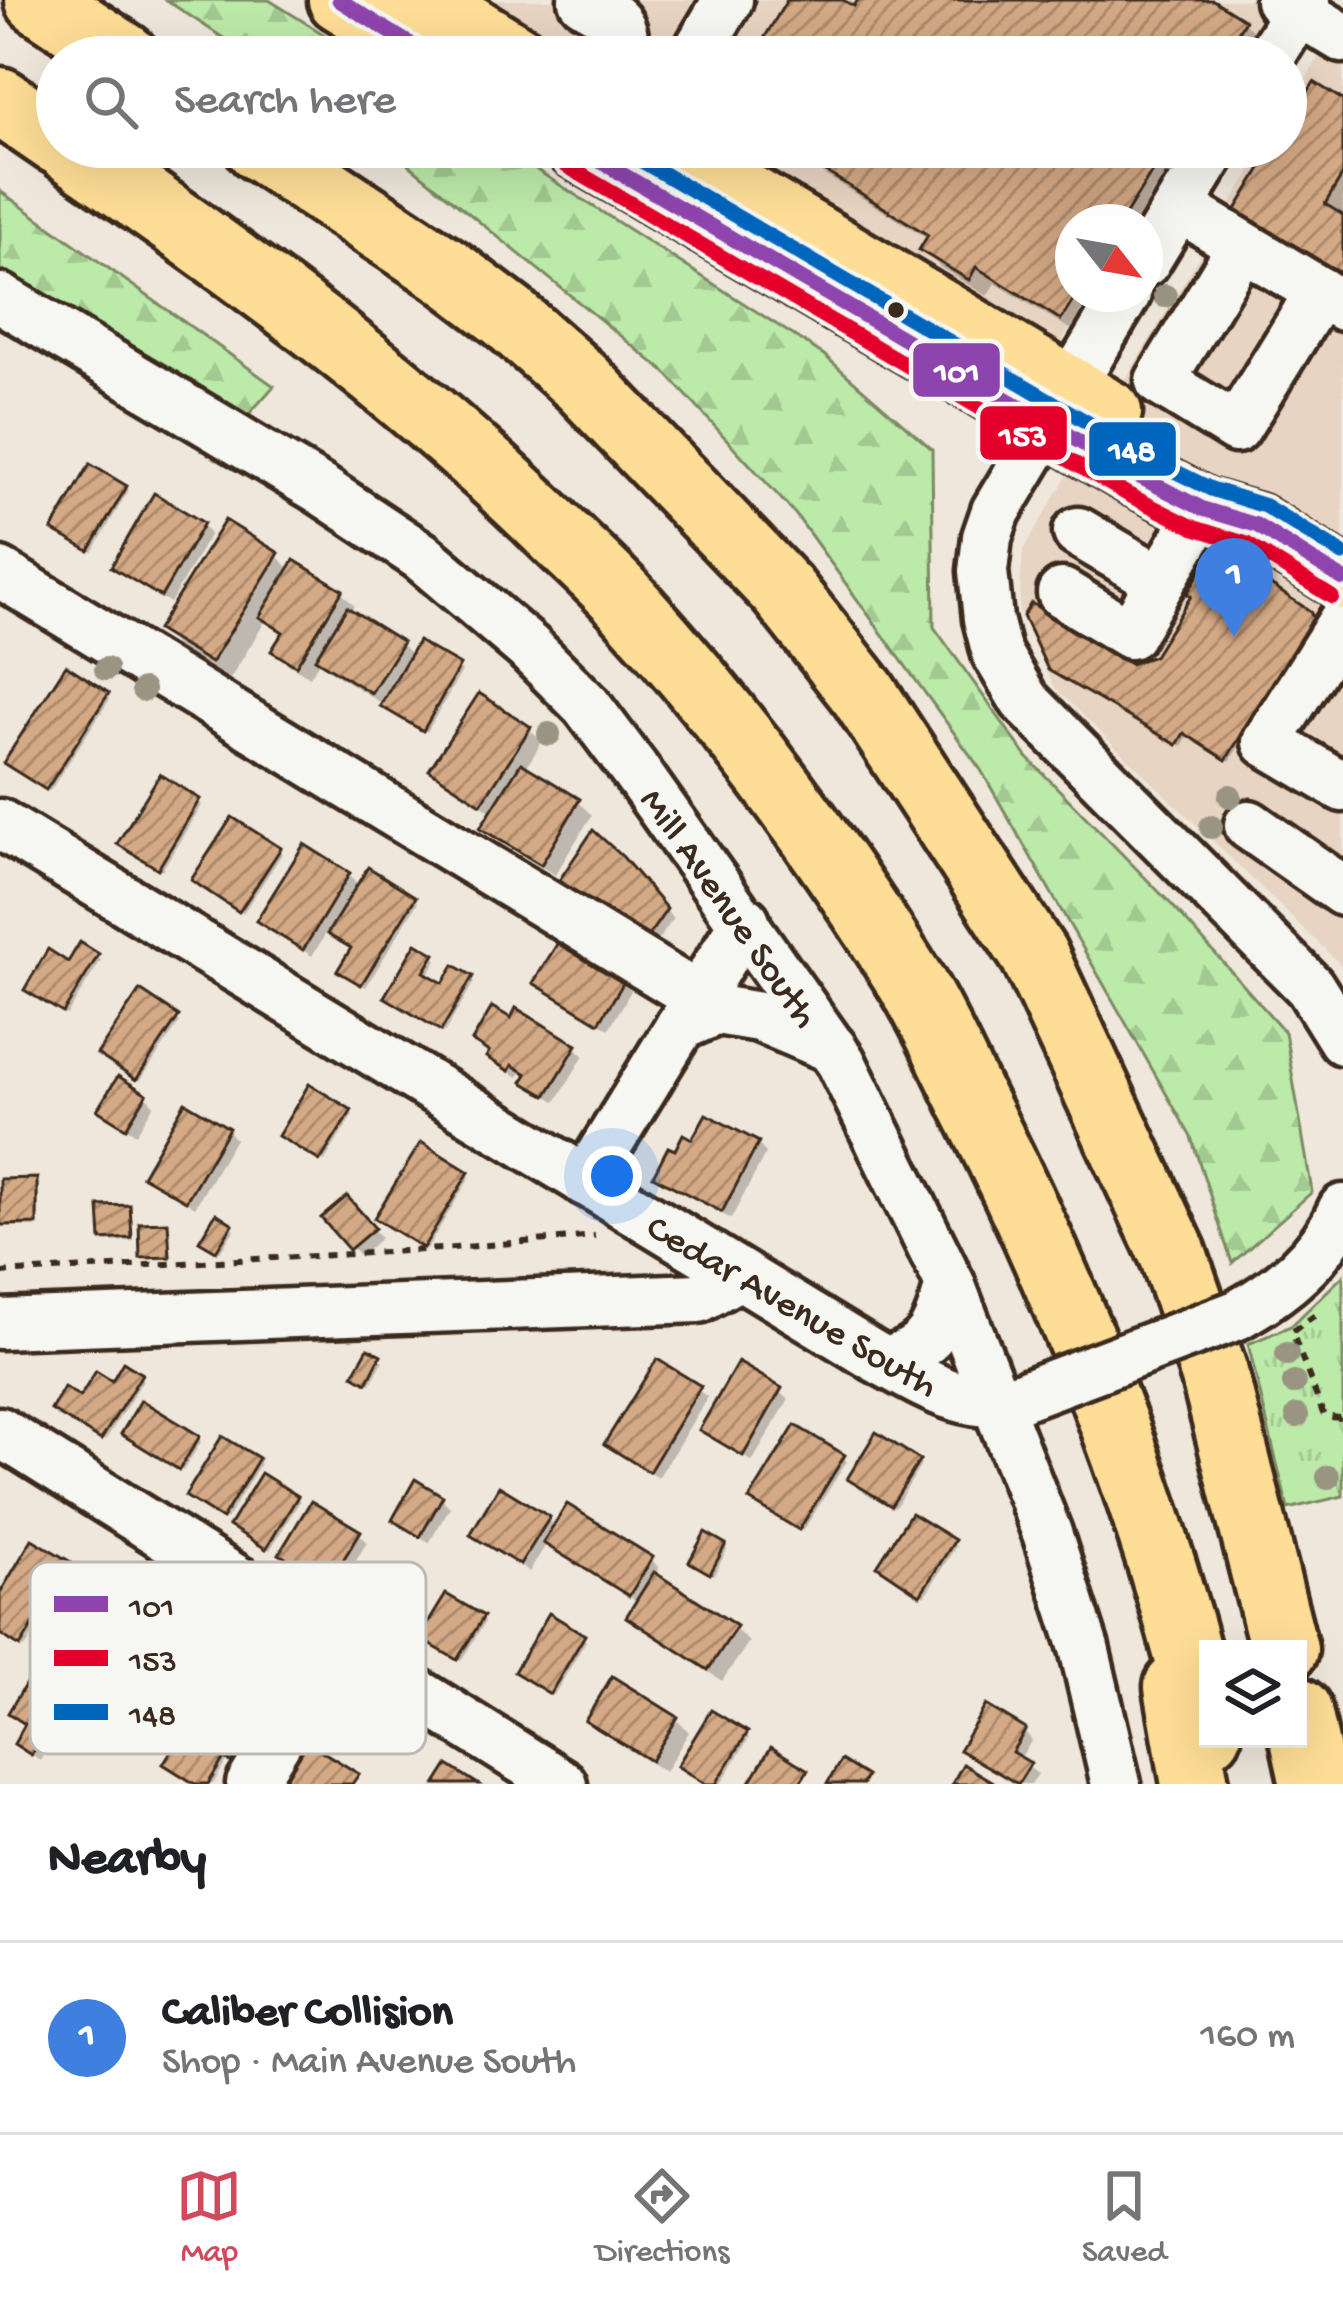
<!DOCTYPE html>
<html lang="en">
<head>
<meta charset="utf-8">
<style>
  body { margin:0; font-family:"Gochi Hand",sans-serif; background:#f6f6f6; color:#202124 }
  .controls { position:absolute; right:36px; bottom:36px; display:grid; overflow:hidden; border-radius:0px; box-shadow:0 12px 48px #0002 }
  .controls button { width:108px; height:108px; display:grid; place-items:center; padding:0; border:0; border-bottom:3px solid #e0e0e0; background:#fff; color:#202124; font:60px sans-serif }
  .compass { position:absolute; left:1055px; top:204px; width:108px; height:108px; border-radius:50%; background:#fff; box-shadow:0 12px 48px #0002; rotate:121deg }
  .you { position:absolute; left:612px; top:1176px; width:42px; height:42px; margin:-30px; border:9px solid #fff; border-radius:50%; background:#1a73e8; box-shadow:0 0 0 18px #1a73e833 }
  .badge { display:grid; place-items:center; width:78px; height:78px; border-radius:50%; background:#d1495b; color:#fff; font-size:39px; font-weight:700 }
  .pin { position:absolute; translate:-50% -99px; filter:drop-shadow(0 3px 6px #0008) }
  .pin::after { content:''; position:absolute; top:63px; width:42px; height:36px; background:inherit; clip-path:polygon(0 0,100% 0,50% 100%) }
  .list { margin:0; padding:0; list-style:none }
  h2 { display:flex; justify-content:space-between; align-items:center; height:156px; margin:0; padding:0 48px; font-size:51px }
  h2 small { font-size:39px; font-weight:400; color:#757577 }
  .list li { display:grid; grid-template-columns:78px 1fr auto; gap:36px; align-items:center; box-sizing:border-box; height:192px; padding:0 48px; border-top:3px solid #e0e0e0 }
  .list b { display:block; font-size:45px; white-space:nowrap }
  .list p { margin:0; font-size:39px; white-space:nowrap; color:#757577 }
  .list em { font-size:39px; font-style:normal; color:#757577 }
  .icon { flex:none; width:66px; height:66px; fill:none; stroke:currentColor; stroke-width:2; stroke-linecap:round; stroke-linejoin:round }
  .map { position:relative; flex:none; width:1343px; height:1784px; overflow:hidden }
  .search { position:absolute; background:#fff; box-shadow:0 12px 48px #0002; left:36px; right:36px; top:36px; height:132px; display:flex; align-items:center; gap:30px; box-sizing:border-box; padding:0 42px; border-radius:66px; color:#757577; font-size:45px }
  .sheet { height:348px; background:#fff }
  nav { display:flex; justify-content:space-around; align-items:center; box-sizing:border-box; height:168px; border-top:3px solid #e0e0e0; background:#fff; font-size:33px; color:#757577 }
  nav a { display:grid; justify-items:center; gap:6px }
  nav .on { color:#d1495b }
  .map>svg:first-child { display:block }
  .built { fill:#e7d4c2 }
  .forest { fill:url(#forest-firs); stroke:#7c8a64; stroke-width:3 }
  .park { fill:url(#park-tufts); stroke:#7c8a64; stroke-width:3 }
  .shadow { fill:#0003 }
  .building { fill:url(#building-hatch); stroke:#3b2a1e; stroke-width:3 }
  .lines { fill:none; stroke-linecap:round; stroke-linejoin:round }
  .minor-casing { stroke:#3b2a1e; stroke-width:57 }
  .major-casing { stroke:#3b2a1e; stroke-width:69 }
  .highway-casing { stroke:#3b2a1e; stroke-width:75 }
  .path { stroke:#3b2a1e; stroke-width:6; stroke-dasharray:9 9; stroke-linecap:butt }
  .minor { stroke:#f6f6f2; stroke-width:48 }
  .major { stroke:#fede96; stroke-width:60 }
  .highway { stroke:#fede96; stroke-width:66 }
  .minor-bridge-casing { stroke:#3b2a1e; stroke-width:57; stroke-linecap:butt }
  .minor-bridge { stroke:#f6f6f2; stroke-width:48 }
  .bus-1-casing { stroke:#f6f6f2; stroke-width:24 }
  .bus-2-casing { stroke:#f6f6f2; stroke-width:24 }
  .bus-3-casing { stroke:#f6f6f2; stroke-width:24 }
  .bus-1 { stroke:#8e44ad; stroke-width:15 }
  .bus-2 { stroke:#e4002b; stroke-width:15 }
  .bus-3 { stroke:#0065bd; stroke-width:15 }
  .tree { fill:#9a9483 }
  .bus-dot { fill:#3b2a1e; stroke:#f6f6f2; stroke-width:4.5 }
  .labels { text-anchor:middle; stroke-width:9; stroke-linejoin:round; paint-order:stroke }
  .street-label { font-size:39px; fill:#3b2a1e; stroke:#f6f6f2 }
  .key { fill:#f6f6f2; stroke:#beb9b2; stroke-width:3 }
  .key-label { font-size:33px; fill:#3b2a1e }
  .line-badge { stroke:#f6f6f2; stroke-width:4.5 }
  .badge-label { font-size:33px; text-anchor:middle; font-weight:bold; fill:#fff }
</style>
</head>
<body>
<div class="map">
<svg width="1343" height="1784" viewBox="0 0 1343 1784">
  <defs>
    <pattern id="forest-firs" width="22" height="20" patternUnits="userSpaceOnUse" patternTransform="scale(3)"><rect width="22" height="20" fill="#bceaa9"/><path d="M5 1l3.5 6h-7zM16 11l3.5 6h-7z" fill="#a2c991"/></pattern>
    <pattern id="park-tufts" width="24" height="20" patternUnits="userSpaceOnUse" patternTransform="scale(3)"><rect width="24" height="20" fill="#bceaa9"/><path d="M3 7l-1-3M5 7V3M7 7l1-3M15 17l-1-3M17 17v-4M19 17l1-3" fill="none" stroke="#a2c991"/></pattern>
    <pattern id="building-hatch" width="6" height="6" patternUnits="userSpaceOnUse" patternTransform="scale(3)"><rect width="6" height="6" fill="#d4a985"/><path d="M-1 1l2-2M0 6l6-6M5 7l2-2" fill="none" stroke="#ad8a6c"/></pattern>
  </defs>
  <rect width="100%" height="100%" fill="#efe7dc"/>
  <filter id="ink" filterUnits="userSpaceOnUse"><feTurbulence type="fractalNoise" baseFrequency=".00833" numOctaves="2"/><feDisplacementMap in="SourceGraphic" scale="24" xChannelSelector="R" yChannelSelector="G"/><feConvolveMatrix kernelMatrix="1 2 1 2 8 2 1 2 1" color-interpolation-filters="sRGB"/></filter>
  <g filter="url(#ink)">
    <!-- built -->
    <g class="built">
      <polygon points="480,0 1275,0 1239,57 574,57"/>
      <polygon points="1343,17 1343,967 1055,688 1019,610 1023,550 1265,147 1286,147 1286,112"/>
      <polygon points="723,147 1183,147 1137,222 1073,222 1073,294 1092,294 1057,349"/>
    </g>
    <!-- forest -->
    <g class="forest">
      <polygon points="166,0 269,0 360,57 252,57"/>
      <polygon points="387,147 501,147 824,355 932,449 934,627 1027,757 1171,904 1285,1032 1312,1192 1232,1263 1191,1137 981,770 796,515 665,372"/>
      <polygon points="0,191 274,386 241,423 0,272"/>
    </g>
    <!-- park -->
    <polygon class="park" points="1343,1276 1343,1496 1288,1509 1248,1344 1291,1326"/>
    <!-- shadow -->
    <g class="shadow">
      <polygon points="791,0 837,0 855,11 861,0 1207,0 1244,22 1261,40 1250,57 756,57"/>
      <polygon points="1343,103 1343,302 1278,147 1286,147 1286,133"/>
      <polygon points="779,147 1195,147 1145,222 1073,222 1073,294 1105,294 1080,335 995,283 987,296 940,267 923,250 929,239"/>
      <polygon points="125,488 128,491 93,552 59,532"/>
      <polygon points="202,525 210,534 170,603 114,567"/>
      <polygon points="277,556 291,570 341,592 354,605 350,612 401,644 413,656 419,645 462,671 427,732 332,672 320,660 310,677 288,664 275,651 285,635 266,620 230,679 178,648 161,630"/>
      <polygon points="1313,618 1315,623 1230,761 1189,734 1182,746 1055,673 1130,667"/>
      <polygon points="107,696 110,699 50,791 10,766"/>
      <polygon points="529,729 542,742 525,769 578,802 592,815 555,875 497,840 484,827 493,813 433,769"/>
      <polygon points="161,778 202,805 162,870 125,847"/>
      <polygon points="279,851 282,854 243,913 198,883"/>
      <polygon points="631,869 673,919 651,951 558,887"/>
      <polygon points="348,875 360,886 418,902 366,987 344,974 354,949 328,930 312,956 260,921"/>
      <polygon points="81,946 101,960 67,1015 31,993 69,966"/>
      <polygon points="433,956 437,960 426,977 444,987 471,978 474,982 445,1032 391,1000"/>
      <polygon points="623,982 631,991 609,1029 537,983"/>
      <polygon points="177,1019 180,1022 140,1081 104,1057"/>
      <polygon points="512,1022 575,1047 584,1055 556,1102 526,1081 530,1076 522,1071 518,1077 498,1065 475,1041"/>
      <polygon points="146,1096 154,1105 136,1134 101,1110"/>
      <polygon points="350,1112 353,1115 324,1162 285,1139"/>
      <polygon points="227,1130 235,1139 195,1207 146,1175"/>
      <polygon points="693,1143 758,1144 766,1153 731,1219 665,1183 657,1175"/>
      <polygon points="467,1174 470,1177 427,1249 381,1221"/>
      <polygon points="35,1181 39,1185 39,1227 0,1227 0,1182"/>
      <polygon points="347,1200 381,1238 360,1256 325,1218"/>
      <polygon points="129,1208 134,1241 107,1242 104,1239"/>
      <polygon points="167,1225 172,1259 146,1260 143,1256"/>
      <polygon points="231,1226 235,1229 220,1252 206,1244"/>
      <polygon points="379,1357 383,1361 371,1384 360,1378"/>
      <polygon points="658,1363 708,1397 658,1478 607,1444"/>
      <polygon points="739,1366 789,1399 752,1462 702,1429"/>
      <polygon points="140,1377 143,1380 105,1441 58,1413 112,1385"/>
      <polygon points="796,1429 847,1461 803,1531 756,1503"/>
      <polygon points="128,1437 198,1439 201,1442 183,1471"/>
      <polygon points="257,1461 260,1464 226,1520 192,1499"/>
      <polygon points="918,1462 921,1465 895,1508 854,1482"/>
      <polygon points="297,1498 300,1501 270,1550 236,1529"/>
      <polygon points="441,1498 450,1507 429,1543 395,1519"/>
      <polygon points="548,1519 556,1528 651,1559 659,1568 654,1576 735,1629 749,1642 722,1681 643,1629 629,1616 638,1602 547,1543 529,1572 473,1534"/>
      <polygon points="359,1533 367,1542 338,1590 283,1554"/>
      <polygon points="953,1543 956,1546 925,1596 884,1569"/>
      <polygon points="724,1547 727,1550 714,1575 696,1565"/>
      <polygon points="69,1564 73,1568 25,1648 0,1633 0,1598"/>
      <polygon points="482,1618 485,1622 461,1661 426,1641"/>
      <polygon points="583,1638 586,1641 554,1695 521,1674"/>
      <polygon points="234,1654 228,1759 213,1784 198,1784"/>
      <polygon points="77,1680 85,1688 40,1761 17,1743 28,1726 11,1713"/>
      <polygon points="676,1719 689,1732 665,1772 602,1733 589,1720"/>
      <polygon points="1024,1731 1032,1740 1019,1760 1038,1774 1031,1784 1013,1784 963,1750"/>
      <polygon points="746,1735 749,1738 721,1784 708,1784"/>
    </g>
    <!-- building -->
    <g class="building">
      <polygon points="787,0 843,0 854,6 858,0 1213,0 1245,20 1223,57 753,57"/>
      <polygon points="1314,82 1343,100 1343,174 1325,204 1343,215 1343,298 1226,226 1274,147 1286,147 1286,128"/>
      <polygon points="786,147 1167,147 1121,222 1073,222 1073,294 1077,294 1061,320 976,267 969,280 919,250 928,235"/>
      <polygon points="90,464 127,486 89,551 52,530"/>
      <polygon points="154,493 204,523 161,597 111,567"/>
      <polygon points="225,520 279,553 211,663 157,630"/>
      <polygon points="1219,551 1310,611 1313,618 1226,760 1184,733 1177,745 1048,670 1023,616 1031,603 1130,664 1154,656 1191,596 1187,594 1209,556"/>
      <polygon points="294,560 343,590 296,666 271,651 283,632 259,617"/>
      <polygon points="347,607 403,642 371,693 315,659"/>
      <polygon points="418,641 460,665 423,731 380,706"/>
      <polygon points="66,665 109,693 46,790 3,763"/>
      <polygon points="479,693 531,727 481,804 429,770"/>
      <polygon points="521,763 580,799 541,865 480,828"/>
      <polygon points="160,774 200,799 158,869 117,844"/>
      <polygon points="232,817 281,848 239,912 191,880"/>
      <polygon points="593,830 623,857 667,909 642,945 554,888"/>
      <polygon points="304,844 350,873 303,950 256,921"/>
      <polygon points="368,867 416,897 361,985 337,971 351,948 327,934"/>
      <polygon points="559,941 625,980 599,1023 533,983"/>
      <polygon points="80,942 99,954 63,1013 24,990 48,949 68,962"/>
      <polygon points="416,943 435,954 424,972 443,983 454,965 473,976 441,1031 384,997"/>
      <polygon points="140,990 179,1016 136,1080 97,1054"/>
      <polygon points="492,1007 511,1018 516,1008 577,1045 546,1096 522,1082 527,1074 512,1065 509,1071 486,1057 489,1052 472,1041"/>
      <polygon points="118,1076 147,1094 126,1128 97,1110"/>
      <polygon points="309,1084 352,1110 320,1161 278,1136"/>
      <polygon points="185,1102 229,1128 186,1201 142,1176"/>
      <polygon points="706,1114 759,1142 722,1212 653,1176 668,1147 675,1150 683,1134 692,1139"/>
      <polygon points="421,1142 469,1172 423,1248 374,1218"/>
      <polygon points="37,1178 37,1224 0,1225 0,1179"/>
      <polygon points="347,1196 375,1228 349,1250 321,1218"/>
      <polygon points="130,1205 132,1238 101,1240 99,1206"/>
      <polygon points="216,1213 233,1224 216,1251 199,1241"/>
      <polygon points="168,1222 170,1257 140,1258 139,1223"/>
      <polygon points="368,1348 381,1355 367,1383 353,1375"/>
      <polygon points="657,1359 701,1386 649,1472 604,1444"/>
      <polygon points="123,1362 142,1374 101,1440 51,1410 64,1387 80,1397 96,1371 112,1381"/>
      <polygon points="738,1362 782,1388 743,1456 699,1430"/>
      <polygon points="141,1400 200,1436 179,1470 121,1434"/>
      <polygon points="795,1425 845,1455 799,1530 749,1500"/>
      <polygon points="876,1432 920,1460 891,1506 847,1479"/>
      <polygon points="222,1436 259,1458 222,1519 185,1496"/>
      <polygon points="261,1473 298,1496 266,1549 229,1526"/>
      <polygon points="415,1479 443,1496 420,1537 392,1520"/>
      <polygon points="499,1486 550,1517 520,1565 470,1535"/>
      <polygon points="311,1501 361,1531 328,1584 279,1554"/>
      <polygon points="567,1504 653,1557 629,1596 543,1543"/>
      <polygon points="911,1513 955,1540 920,1595 877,1566"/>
      <polygon points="705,1532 726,1544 710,1574 689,1562"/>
      <polygon points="32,1539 71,1562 20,1647 0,1634 0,1593"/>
      <polygon points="654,1572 737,1626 708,1670 626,1617"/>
      <polygon points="446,1594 484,1616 457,1660 419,1638"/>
      <polygon points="549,1613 585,1635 550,1694 514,1672"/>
      <polygon points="233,1650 287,1683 236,1765 224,1758 208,1784 195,1784 163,1764"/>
      <polygon points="43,1655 79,1677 31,1755 14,1744 25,1724 8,1713"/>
      <polygon points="612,1676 678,1717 651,1761 585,1721"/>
      <polygon points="986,1705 1026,1729 1012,1752 1031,1763 1018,1784 959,1750"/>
      <polygon points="711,1710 748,1732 716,1784 705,1784 677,1766"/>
      <polygon points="302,1739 359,1774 352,1784 274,1784"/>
      <polygon points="771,1747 808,1770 799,1784 749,1784"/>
      <polygon points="841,1760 867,1776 863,1784 827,1784"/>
      <polygon points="963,1764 996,1784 952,1784"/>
      <polygon points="448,1765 478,1784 436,1784"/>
    </g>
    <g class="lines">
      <defs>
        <g id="minor">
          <path d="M583,0C612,18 630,20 621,57"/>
          <polyline points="1280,0 1343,38"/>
          <polyline points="694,57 728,0"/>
          <polyline points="1270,57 1305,0"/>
          <polyline points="1179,207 1343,306"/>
          <polyline points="1242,246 1160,381 1236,428 1320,292"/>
          <polyline points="1145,262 1215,147"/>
          <polyline points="1126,294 996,511 987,537 983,571 988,619 997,654 1024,700 1310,987 1343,1040"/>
          <polyline points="0,298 320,489 421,556 528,647 586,705 634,769 841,1062 950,1284 1047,1533 1084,1648 1116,1784"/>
          <polyline points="1078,532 1161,581 1203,509"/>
          <polyline points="0,573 698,997"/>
          <polyline points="1062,593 1130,634 1161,581"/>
          <polyline points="1343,621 1267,742 1343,787"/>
          <path d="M0,824L874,1356C919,1380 970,1416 1022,1396"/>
          <polyline points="1249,825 1343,891"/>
          <polyline points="680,1026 717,1010 759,1017 832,1048"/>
          <polyline points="585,1181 745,921"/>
          <path d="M1237,1315C1282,1290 1322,1258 1343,1209"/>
          <polyline points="0,1324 699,1298 739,1275"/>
          <path d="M885,1362C931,1351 939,1326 950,1284"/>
          <polyline points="0,1432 562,1784"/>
          <polyline points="251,1784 336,1643"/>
        </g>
        <g id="major">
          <polyline points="339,0 431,57"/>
          <polyline points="429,0 520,57"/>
          <polyline points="576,147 1138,476 1203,509 1256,525 1343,579"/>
          <polyline points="668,147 1111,412"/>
        </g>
        <g id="highway">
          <polyline points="39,0 125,57"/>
          <polyline points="0,101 57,140"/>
          <path d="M68,147C238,264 402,383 550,527C576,553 605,578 629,605C735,722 829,850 912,984C938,1027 958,1075 981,1119C1079,1314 1157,1521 1208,1733"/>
          <polyline points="259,147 447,271 508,317 583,383 782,590 863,693 1034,955 1173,1254 1214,1373 1284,1649"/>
          <polyline points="1178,1687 1195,1784"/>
          <polyline points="1298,1711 1314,1784"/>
        </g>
      </defs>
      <!-- minor casing -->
      <use href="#minor" class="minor-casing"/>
      <!-- major casing -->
      <use href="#major" class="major-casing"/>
      <!-- highway casing -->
      <use href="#highway" class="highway-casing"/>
      <!-- path -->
      <g class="path">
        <polyline points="0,1273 442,1249 595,1236"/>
        <polyline points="1315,1315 1292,1332 1324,1416 1339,1418 1343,1415"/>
      </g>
      <!-- minor -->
      <use href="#minor" class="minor"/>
      <!-- major -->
      <use href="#major" class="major"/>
      <!-- highway -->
      <use href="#highway" class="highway"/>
      <defs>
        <polyline id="minor-bridge" points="1027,1394 1237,1315"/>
      </defs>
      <!-- minor-bridge casing -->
      <use href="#minor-bridge" class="minor-bridge-casing"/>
      <!-- minor-bridge -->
      <use href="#minor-bridge" class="minor-bridge"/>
      <defs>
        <g id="bus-1">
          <polyline points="339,0 431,57"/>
          <polyline points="576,147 1138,476 1203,509 1256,525 1343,579"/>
        </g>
        <polyline id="bus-2" points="565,165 1127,494 1195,528 1247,544 1332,597"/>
        <polyline id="bus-3" points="618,147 1148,458 1211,489 1265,506 1343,554"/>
      </defs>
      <!-- bus-1 casing -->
      <use href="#bus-1" class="bus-1-casing"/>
      <!-- bus-2 casing -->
      <use href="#bus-2" class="bus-2-casing"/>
      <!-- bus-3 casing -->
      <use href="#bus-3" class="bus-3-casing"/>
      <!-- bus-1 -->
      <use href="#bus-1" class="bus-1"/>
      <!-- bus-2 -->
      <use href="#bus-2" class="bus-2"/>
      <!-- bus-3 -->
      <use href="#bus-3" class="bus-3"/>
    </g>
    <!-- trees -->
    <g class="tree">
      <circle cx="1169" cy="163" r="12"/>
      <circle cx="1165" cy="296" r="12"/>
      <circle cx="106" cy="669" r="12"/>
      <circle cx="143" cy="690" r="12"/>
      <circle cx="549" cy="734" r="12"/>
      <circle cx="1230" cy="796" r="12"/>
      <circle cx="1211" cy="827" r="12"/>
      <circle cx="1287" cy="1354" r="12"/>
      <circle cx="1294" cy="1383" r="12"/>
      <circle cx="1297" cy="1416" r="12"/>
      <circle cx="1328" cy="1477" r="12"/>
    </g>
  </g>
  <!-- markers -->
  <circle class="bus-dot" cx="896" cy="310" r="10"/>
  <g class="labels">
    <!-- street labels -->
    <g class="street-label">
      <text transform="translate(732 906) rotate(55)" y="14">Mill Avenue South</text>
      <text transform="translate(794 1303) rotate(30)" y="14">Cedar Avenue South</text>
    </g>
  </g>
  <!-- legend -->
  <rect x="30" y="1562" width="396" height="192" rx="18" class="key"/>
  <rect x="54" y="1596" width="54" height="16" fill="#8e44ad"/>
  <rect x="54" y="1650" width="54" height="16" fill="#e4002b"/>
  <rect x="54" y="1704" width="54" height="16" fill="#0065bd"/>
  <g class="key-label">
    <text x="129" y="1616">101</text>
    <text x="129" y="1670">153</text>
    <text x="129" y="1724">148</text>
  </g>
  <g class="line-badge">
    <rect x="911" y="341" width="91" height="58" rx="12" fill="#8e44ad"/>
    <rect x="978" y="404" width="91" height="58" rx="12" fill="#e4002b"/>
    <rect x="1087" y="420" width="91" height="58" rx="12" fill="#0065bd"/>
  </g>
  <g class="badge-label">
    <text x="957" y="381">101</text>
    <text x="1023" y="445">153</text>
    <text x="1132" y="460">148</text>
  </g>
</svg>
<div class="controls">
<button><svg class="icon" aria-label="layers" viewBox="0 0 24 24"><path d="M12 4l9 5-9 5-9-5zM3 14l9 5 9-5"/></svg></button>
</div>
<svg class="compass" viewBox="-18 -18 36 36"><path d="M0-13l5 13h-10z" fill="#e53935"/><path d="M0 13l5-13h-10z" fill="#757577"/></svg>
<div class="you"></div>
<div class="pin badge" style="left:1234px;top:637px;background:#3f7fe0">1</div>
<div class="search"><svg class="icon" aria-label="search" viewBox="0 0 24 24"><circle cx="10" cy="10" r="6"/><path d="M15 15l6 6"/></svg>Search here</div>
</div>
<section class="sheet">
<h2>Nearby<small></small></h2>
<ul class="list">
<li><span class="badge" style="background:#3f7fe0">1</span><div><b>Caliber Collision</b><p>Shop · Main Avenue South</p></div><em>160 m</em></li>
</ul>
</section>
<nav>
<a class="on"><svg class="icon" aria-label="map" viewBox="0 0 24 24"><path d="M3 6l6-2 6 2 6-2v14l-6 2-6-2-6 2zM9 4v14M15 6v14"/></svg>Map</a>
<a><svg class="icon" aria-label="directions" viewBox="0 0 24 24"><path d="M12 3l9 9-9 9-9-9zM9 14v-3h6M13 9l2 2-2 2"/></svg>Directions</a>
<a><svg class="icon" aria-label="saved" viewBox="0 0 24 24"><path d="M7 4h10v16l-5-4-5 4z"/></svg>Saved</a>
</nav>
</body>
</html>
